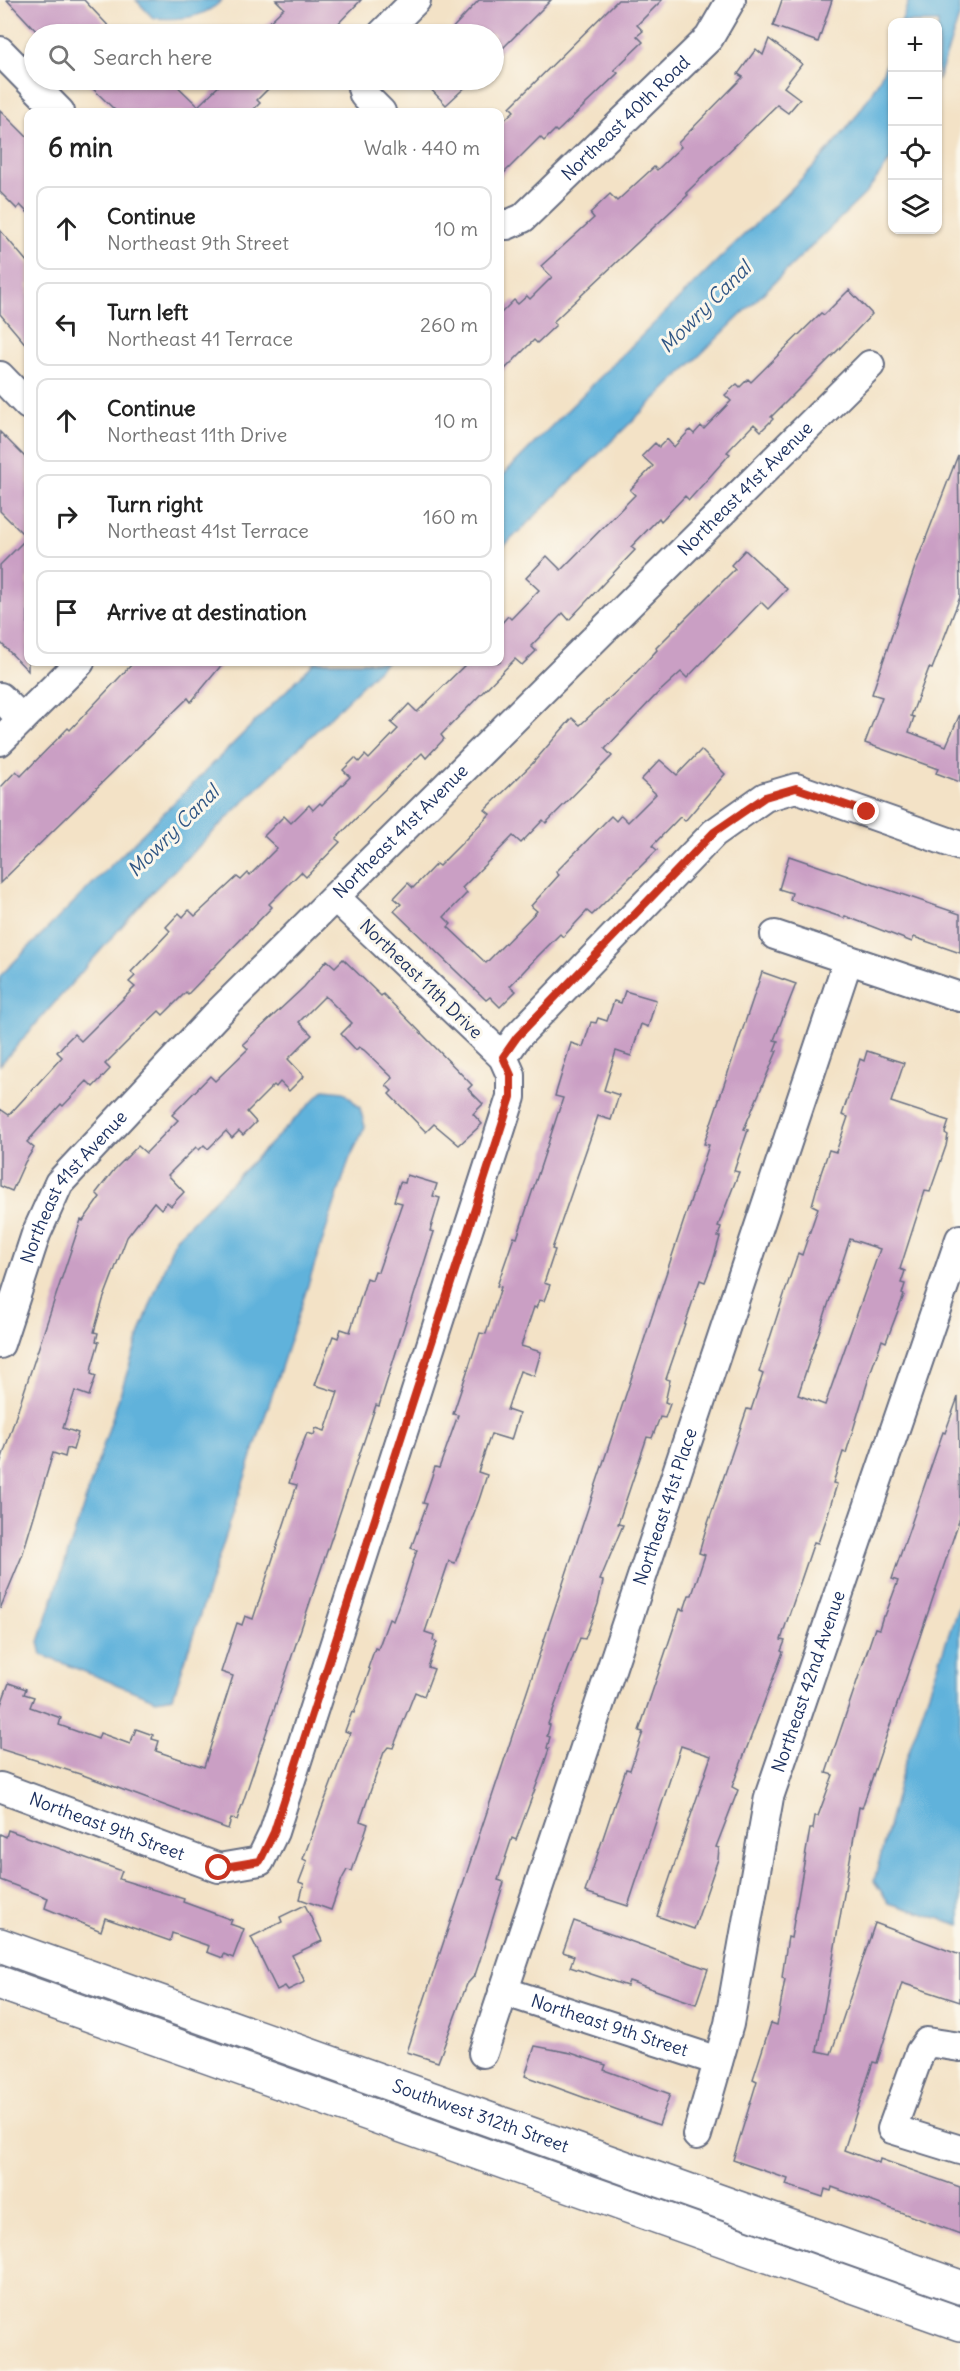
<!DOCTYPE html>
<html lang="en">
<head>
<meta charset="utf-8">
<style>
  body { margin:0; font-family:Delius,sans-serif; background:#f6f6f6; color:#222 }
  .controls { position:absolute; right:18px; top:18px; display:grid; overflow:hidden; border-radius:12px; box-shadow:0 2px 4px #0004 }
  .controls button { width:54px; height:54px; display:grid; place-items:center; padding:0; border:0; border-bottom:2px solid #e0e0e0; background:#fff; color:#222; font:30px sans-serif }
  .stop { position:absolute; width:18px; height:18px; margin:-14px; border:4px solid #c8321e; border-radius:50%; background:#fff }
  .stop.end { background:#c8321e; border-color:#fff; box-shadow:0 2px 6px #0008 }
  .list { margin:0; padding:0; list-style:none }
  h2 { display:flex; justify-content:space-between; align-items:center; height:78px; margin:0; padding:0 24px; font-size:26px }
  h2 small { font-size:20px; font-weight:400; color:#767676 }
  .list li { display:grid; grid-template-columns:39px 1fr auto; gap:18px; align-items:center; box-sizing:border-box; height:84px; margin:0 12px 12px; padding:0 12px; border:2px solid #e0e0e0; border-radius:12px }
  .list b { display:block; font-size:22px; white-space:nowrap }
  .list p { margin:0; font-size:20px; white-space:nowrap; color:#767676 }
  .list em { font-size:20px; font-style:normal; color:#767676 }
  .icon { flex:none; width:33px; height:33px; fill:none; stroke:currentColor; stroke-width:2; stroke-linecap:round; stroke-linejoin:round }
  .map { position:relative; flex:none; width:960px; height:2371px; overflow:hidden }
  .search { position:absolute; background:#fff; box-shadow:0 2px 4px #0004; left:24px; top:24px; width:480px; height:66px; display:flex; align-items:center; gap:15px; box-sizing:border-box; padding:0 21px; border-radius:33px; color:#767676; font-size:22px }
  .panel { position:absolute; background:#fff; box-shadow:0 2px 4px #0004; left:24px; top:108px; width:480px; height:558px; border-radius:12px }
  .map>svg:first-child { display:block }
  .water { fill:#60b2db; stroke:#3e709c; stroke-width:1.5 }
  .building { fill:#ca9fc4; fill-rule:evenodd }
  .lines { fill:none; stroke-linecap:round; stroke-linejoin:round }
  .minor-casing { stroke:#676e82; stroke-width:32 }
  .major-casing { stroke:#676e82; stroke-width:36 }
  .minor { stroke:#fff; stroke-width:28 }
  .major { stroke:#fff; stroke-width:33 }
  .route { stroke:#c8321e; stroke-width:8 }
  .labels { text-anchor:middle; stroke-width:6; stroke-linejoin:round; paint-order:stroke }
  .street-label { font-size:18px; fill:#1b2f5e; stroke:#fbf7ec }
  .water-label { font-size:20px; font-style:italic; fill:#305684; stroke:#fbf7ec }
</style>
</head>
<body>
<div class="map">
<svg width="960" height="2371" viewBox="0 0 960 2371">
  <rect width="100%" height="100%" fill="#fbf7ec"/>
  <filter id="ink" filterUnits="userSpaceOnUse"><feTurbulence type="fractalNoise" baseFrequency=".0167" numOctaves="2"/><feDisplacementMap in="SourceGraphic" scale="12" xChannelSelector="R" yChannelSelector="G"/><feConvolveMatrix kernelMatrix="1 2 1 2 8 2 1 2 1" color-interpolation-filters="sRGB"/></filter>
  <filter id="wash" filterUnits="userSpaceOnUse"><feTurbulence type="fractalNoise" baseFrequency=".008" numOctaves="4" result="noise"/><feDisplacementMap in="SourceGraphic" scale="24" xChannelSelector="R" yChannelSelector="G"/><feGaussianBlur stdDeviation="1.35" result="paint"/><feColorMatrix in="noise" values="0 0 0 0 0 0 0 0 0 0 0 0 0 0 0 0 0 1.4 0 .05"/><feComposite in="paint" operator="in"/></filter>
  <g filter="url(#wash)">
    <rect width="100%" height="100%" fill="#f3e2c6"/>
    <!-- water -->
    <g class="water">
      <path d="M136,0H222C204,19 178,20 153,18Z"/>
      <polygon points="909,0 960,0 960,14 938,80 938,22 901,22"/>
      <path d="M892,49V158L865,194L500,550V478C572,405 645,332 718,260C778,200 866,129 892,49Z"/>
      <polygon points="315,662 386,662 151,893 0,1065 0,976"/>
      <polygon points="324,1090 344,1092 360,1108 365,1127 349,1160 173,1697 156,1700 42,1655 39,1642 142,1327 175,1239"/>
      <polygon points="960,1601 960,1925 889,1903 874,1881 904,1766"/>
    </g>
    <g id="blocks">
      <!-- building -->
      <g class="building">
        <polygon points="7,0 84,0 116,34 39,34"/>
        <polygon points="276,0 361,0 328,34 257,34 284,8"/>
        <polygon points="479,0 551,0 494,57 494,34 447,34"/>
        <polygon points="618,0 662,0 637,25 643,31 637,36 643,42 614,70 618,73 557,132 555,130 544,141 540,137 500,177 500,124 514,111 510,107"/>
        <polygon points="782,0 832,0 818,42 773,26"/>
        <polygon points="769,39 802,64 784,87 800,99 788,113 777,105 686,193 688,195 553,322 556,325 537,343 534,340 500,374 500,314 514,300 518,304 527,296 530,299 552,277 541,266 594,218 590,213 610,194 617,201 654,167 657,170 681,147 678,143 743,77 738,74 756,49 763,55"/>
        <polygon points="84,80 171,80 198,106 225,80 261,80 269,88 257,100 260,103 251,112 117,112"/>
        <polygon points="422,80 473,80 446,105"/>
        <polygon points="0,110 28,138 28,213 20,205 17,209 0,192"/>
        <polygon points="0,230 28,263 28,347 0,314"/>
        <polygon points="849,290 872,314 840,348 771,417 773,419 761,431 754,424 727,452 730,454 689,500 685,496 661,521 659,518 631,547 635,550 569,620 563,613 531,646 536,651 522,665 515,659 441,735 444,739 426,758 422,753 374,800 336,839 340,842 306,877 301,872 269,904 272,907 188,994 186,992 163,1015 159,1011 134,1035 105,1064 110,1069 93,1087 87,1081 63,1106 61,1104 27,1142 34,1148 25,1162 12,1191 0,1186 0,1109 9,1115 62,1057 57,1052 67,1041 74,1034 81,1041 135,987 129,982 135,976 131,972 170,931 166,927 179,913 183,917 189,910 195,916 237,877 241,880 248,873 250,875 277,848 264,836 284,816 291,823 309,805 313,810 320,803 322,805 350,777 343,770 355,758 359,762 365,755 369,759 398,729 391,723 409,704 417,712 468,662 500,662 500,625 508,616 511,619 539,590 526,578 547,556 561,570 635,495 630,490 653,466 642,456 655,443 659,447 667,439 674,447 690,430 694,434 701,426 704,429 731,401 725,395 737,384 740,387 748,379 751,382 821,313 824,315"/>
        <polygon points="0,432 28,460 28,671 0,642 0,565 27,538 0,511"/>
        <polygon points="958,455 960,597 932,669 929,668 911,716 914,717 909,732 946,746 960,714 960,782 936,773 938,769 865,743 882,697 872,694 916,564"/>
        <polygon points="745,550 787,589 768,609 761,602 687,678 681,672 656,695 605,749 612,756 546,823 543,820 521,843 513,836 462,888 467,893 444,917 451,924 448,927 486,963 537,911 531,906 559,875 556,872 611,816 616,821 621,815 628,822 656,794 641,780 660,760 677,775 701,750 725,774 685,821 680,817 652,846 657,850 592,915 587,911 563,937 560,934 537,957 510,986 516,991 500,1007 490,997 486,1000 394,911 401,904 394,898 408,883 413,888 436,864 439,866 462,843 490,814 485,810 532,764 572,718 580,725 630,679 657,650 656,648 735,569 731,565"/>
        <polygon points="134,662 224,662 191,702 188,698 0,883 0,788 16,771 21,776 68,728 70,730"/>
        <polygon points="789,856 960,914 960,953 914,937 912,942 845,916 844,918 790,900 792,893 779,889"/>
        <polygon points="343,959 381,996 383,994 472,1085 468,1089 483,1104 473,1114 482,1124 459,1145 434,1124 426,1132 389,1094 392,1091 386,1085 393,1078 364,1050 359,1047 356,1050 341,1034 352,1023 325,996 299,1022 312,1035 288,1059 304,1076 289,1091 280,1082 276,1087 274,1085 247,1112 256,1122 243,1135 239,1131 232,1138 226,1131 208,1149 204,1145 199,1150 196,1147 168,1175 184,1192 171,1206 167,1202 161,1209 154,1202 127,1237 103,1300 94,1332 98,1333 96,1341 99,1342 92,1366 91,1374 96,1376 89,1396 75,1391 63,1428 78,1433 73,1450 67,1448 65,1457 53,1453 22,1556 0,1609 0,1464 81,1220 83,1221 100,1197 96,1193 114,1170 138,1146 146,1153 178,1120 172,1115 210,1076 215,1081 248,1049 243,1044 304,987 327,960 335,967"/>
        <polygon points="762,972 796,984 774,1040 778,1041 774,1051 777,1051 744,1129 748,1130 734,1171 739,1172 718,1226 721,1227 718,1237 720,1237 713,1261 705,1282 700,1280 666,1379 670,1380 665,1402 670,1404 665,1418 660,1417 652,1438 647,1437 618,1524 623,1525 600,1580 603,1581 598,1604 585,1639 580,1638 548,1724 550,1725 547,1736 550,1737 547,1748 549,1749 541,1773 516,1840 512,1838 498,1880 504,1882 479,1963 475,1975 467,1984 438,2062 407,2052 709,1145 704,1144"/>
        <polygon points="625,991 656,1000 648,1027 641,1024 631,1056 616,1051 604,1090 619,1095 611,1120 598,1116 552,1249 555,1250 544,1283 550,1285 544,1301 539,1300 536,1308 534,1307 521,1346 541,1352 534,1376 520,1371 507,1410 519,1414 511,1440 491,1434 478,1472 487,1475 479,1500 455,1563 449,1561 425,1632 434,1635 433,1640 437,1642 428,1667 434,1669 424,1696 415,1692 393,1748 388,1747 384,1752 360,1821 368,1824 352,1871 347,1870 342,1879 331,1910 300,1899 304,1884 299,1882 307,1861 303,1859 350,1733 345,1731 352,1712 354,1713 370,1669 368,1668 375,1648 378,1649 389,1619 393,1621 407,1582 417,1550 411,1548 427,1504 423,1503 435,1467 439,1468 442,1460 458,1415 453,1414 480,1333 486,1334 501,1287 497,1286 514,1237 517,1238 563,1098 555,1096 571,1043 583,1047 591,1022 596,1023 598,1018 607,1021 614,1001 621,1003"/>
        <path d="M867,1051L904,1063L891,1102L949,1121L945,1133L948,1135L946,1146L930,1192L925,1191L900,1269L905,1271L901,1283L905,1284L902,1294L904,1295L886,1342L882,1340L871,1371L846,1453L843,1452L833,1483L837,1484L826,1520L818,1543L814,1542L785,1627L781,1640L785,1641L781,1651L783,1652L732,1787L738,1790L716,1847L719,1848L718,1859L694,1929L657,1916L711,1756L681,1746L628,1906L585,1892L626,1769L630,1770L643,1732L639,1731L680,1609L684,1610L689,1595H692L705,1555L699,1553L705,1532L747,1409L751,1410L763,1374L759,1372L779,1310L798,1253L802,1255L818,1208L812,1205L821,1173L829,1150L836,1152L848,1117L842,1115L849,1094L860,1059L864,1061ZM850,1239L880,1249L825,1405L798,1395Z"/>
        <polygon points="407,1175 437,1184 433,1196 440,1198 430,1231 434,1232 379,1406 376,1405 237,1820 231,1819 228,1829 83,1775 0,1749 0,1707 9,1683 26,1689 24,1694 34,1697 30,1707 61,1718 59,1725 98,1739 100,1733 130,1744 136,1729 153,1735 152,1739 159,1741 156,1751 204,1767 233,1676 221,1672 237,1623 242,1625 245,1616 253,1619 297,1485 289,1483 295,1464 307,1433 314,1435 316,1428 325,1431 338,1392 315,1385 333,1336 338,1338 341,1329 350,1332 367,1278 372,1280 375,1271 378,1272 402,1203 394,1201 400,1182 405,1183"/>
        <polygon points="958,1397 960,1518 862,1808 859,1807 817,2051 831,2054 875,1923 960,1955 960,2002 902,1983 877,2063 873,2062 844,2150 879,2163 880,2159 960,2187 960,2234 832,2187 831,2191 825,2189 823,2197 786,2185 788,2179 733,2160 757,2081 753,2079 771,2023 777,2025 785,1979 782,1978 785,1956 788,1937 791,1938 810,1829 813,1829 815,1816 818,1816 833,1775 826,1773 875,1628 879,1629 883,1616 885,1616 898,1581 892,1579 943,1432 945,1433"/>
        <polygon points="8,1830 122,1871 119,1879 184,1899 183,1902 232,1920 230,1924 244,1929 233,1958 224,1954 223,1958 207,1952 209,1946 172,1933 170,1941 105,1918 101,1931 45,1908 48,1898 0,1880 0,1834 6,1837"/>
        <polygon points="305,1905 322,1941 292,1955 305,1982 288,1990 285,1986 277,1990 251,1937 282,1922 280,1917"/>
        <polygon points="574,1921 708,1969 696,2004 629,1981 627,1986 570,1967 574,1956 563,1952"/>
        <polygon points="535,2046 571,2053 606,2065 604,2070 670,2094 659,2125 525,2076"/>
      </g>
    </g>
  </g>
  <g filter="url(#ink)">
    <use href="#blocks" fill-opacity="0" stroke="#676e82" stroke-width="1.5"/>
    <g class="lines">
      <defs>
        <g id="minor">
          <polyline points="382,34 416,0"/>
          <polyline points="0,51 60,112"/>
          <polyline points="360,80 364,95 381,112"/>
          <path id="s1" d="M500,223L507,225L523,218L709,38L731,0"/>
          <polyline points="0,376 28,405"/>
          <polyline points="0,697 22,719"/>
          <polyline points="0,741 80,662"/>
          <polyline points="775,935 960,997"/>
          <polyline points="503,1057 517,1037 714,833 765,797 796,788 960,846"/>
          <path id="s2" d="M0,1344L36,1234L59,1183L216,1015L870,365"/>
          <path id="s3" d="M0,1787L219,1868L260,1861L274,1832L511,1097V1075L503,1057L335,897"/>
          <path id="s4" d="M503,1991L718,2061"/>
          <polyline points="960,2047 927,2042 920,2052 892,2129 960,2150"/>
          <path id="s5" d="M483,2053L848,960"/>
          <path id="s6" d="M697,2135L729,2024L769,1797L960,1239"/>
        </g>
        <g id="major">
          <path id="s7" d="M0,1945L960,2287"/>
          <polyline points="0,1983 960,2324"/>
        </g>
      </defs>
      <!-- minor casing -->
      <use href="#minor" class="minor-casing"/>
      <!-- major casing -->
      <use href="#major" class="major-casing"/>
      <!-- minor -->
      <use href="#minor" class="minor"/>
      <!-- major -->
      <use href="#major" class="major"/>
    </g>
  </g>
  <g class="lines" filter="url(#ink)">
    <!-- route -->
    <polyline class="route" points="219,1868 260,1861 274,1832 511,1097 511,1075 503,1057 517,1037 714,832 765,797 796,788 867,812"/>
  </g>
  <g class="labels">
    <!-- street labels -->
    <g class="street-label">
      <text dy="6" stroke="none"><textPath href="#s1" startOffset="168">Northeast 40th Road</textPath></text>
      <text dy="6" stroke="none"><textPath href="#s2" startOffset="1148">Northeast 41st Avenue</textPath></text>
      <text dy="6" stroke="none"><textPath href="#s2" startOffset="662">Northeast 41st Avenue</textPath></text>
      <text transform="translate(421 979) rotate(44)" y="6">Northeast 11th Drive</text>
      <text dy="6" stroke="none"><textPath href="#s2" startOffset="176">Northeast 41st Avenue</textPath></text>
      <text dy="6" stroke="none"><textPath href="#s5" startOffset="576">Northeast 41st Place</textPath></text>
      <text dy="6" stroke="none"><textPath href="#s6" startOffset="468">Northeast 42nd Avenue</textPath></text>
      <text dy="6" stroke="none"><textPath href="#s3" startOffset="114">Northeast 9th Street</textPath></text>
      <text dy="6" stroke="none"><textPath href="#s4" startOffset="112">Northeast 9th Street</textPath></text>
      <text dy="6" stroke="none"><textPath href="#s7" startOffset="510">Southwest 312th Street</textPath></text>
    </g>
    <!-- water labels -->
    <g class="water-label">
      <text transform="translate(705 307) rotate(-45)" y="7">Mowry Canal</text>
      <text transform="translate(173 831) rotate(-45)" y="7">Mowry Canal</text>
    </g>
  </g>
</svg>
<div class="controls">
<button>+</button>
<button>−</button>
<button><svg class="icon" aria-label="locate" viewBox="0 0 24 24"><circle cx="12" cy="12" r="6"/><path d="M12 2v4M12 18v4M2 12h4M18 12h4"/></svg></button>
<button><svg class="icon" aria-label="layers" viewBox="0 0 24 24"><path d="M12 4l9 5-9 5-9-5zM3 14l9 5 9-5"/></svg></button>
</div>
<div class="stop" style="left:219px;top:1868px"></div>
<div class="stop end" style="left:867px;top:812px"></div>
<div class="search"><svg class="icon" aria-label="search" viewBox="0 0 24 24"><circle cx="10" cy="10" r="6"/><path d="M15 15l6 6"/></svg>Search here</div>
<section class="panel">
<h2>6 min<small>Walk · 440 m</small></h2>
<ul class="list">
<li><svg class="icon" aria-label="ahead" viewBox="0 0 24 24"><path d="M12 20V5M6 11l6-6 6 6"/></svg><div><b>Continue</b><p>Northeast 9th Street</p></div><em>10 m</em></li>
<li><svg class="icon" aria-label="left" viewBox="0 0 24 24"><path d="M17 20v-9H6M10 6l-5 5 5 5"/></svg><div><b>Turn left</b><p>Northeast 41 Terrace</p></div><em>260 m</em></li>
<li><svg class="icon" aria-label="ahead" viewBox="0 0 24 24"><path d="M12 20V5M6 11l6-6 6 6"/></svg><div><b>Continue</b><p>Northeast 11th Drive</p></div><em>10 m</em></li>
<li><svg class="icon" aria-label="right" viewBox="0 0 24 24"><path d="M7 20v-9h11M14 6l5 5-5 5"/></svg><div><b>Turn right</b><p>Northeast 41st Terrace</p></div><em>160 m</em></li>
<li><svg class="icon" aria-label="arrive" viewBox="0 0 24 24"><path d="M6 21V4h12l-3 4 3 4H6"/></svg><div><b>Arrive at destination</b></div></li>
</ul>
</section>
</div>
</body>
</html>
